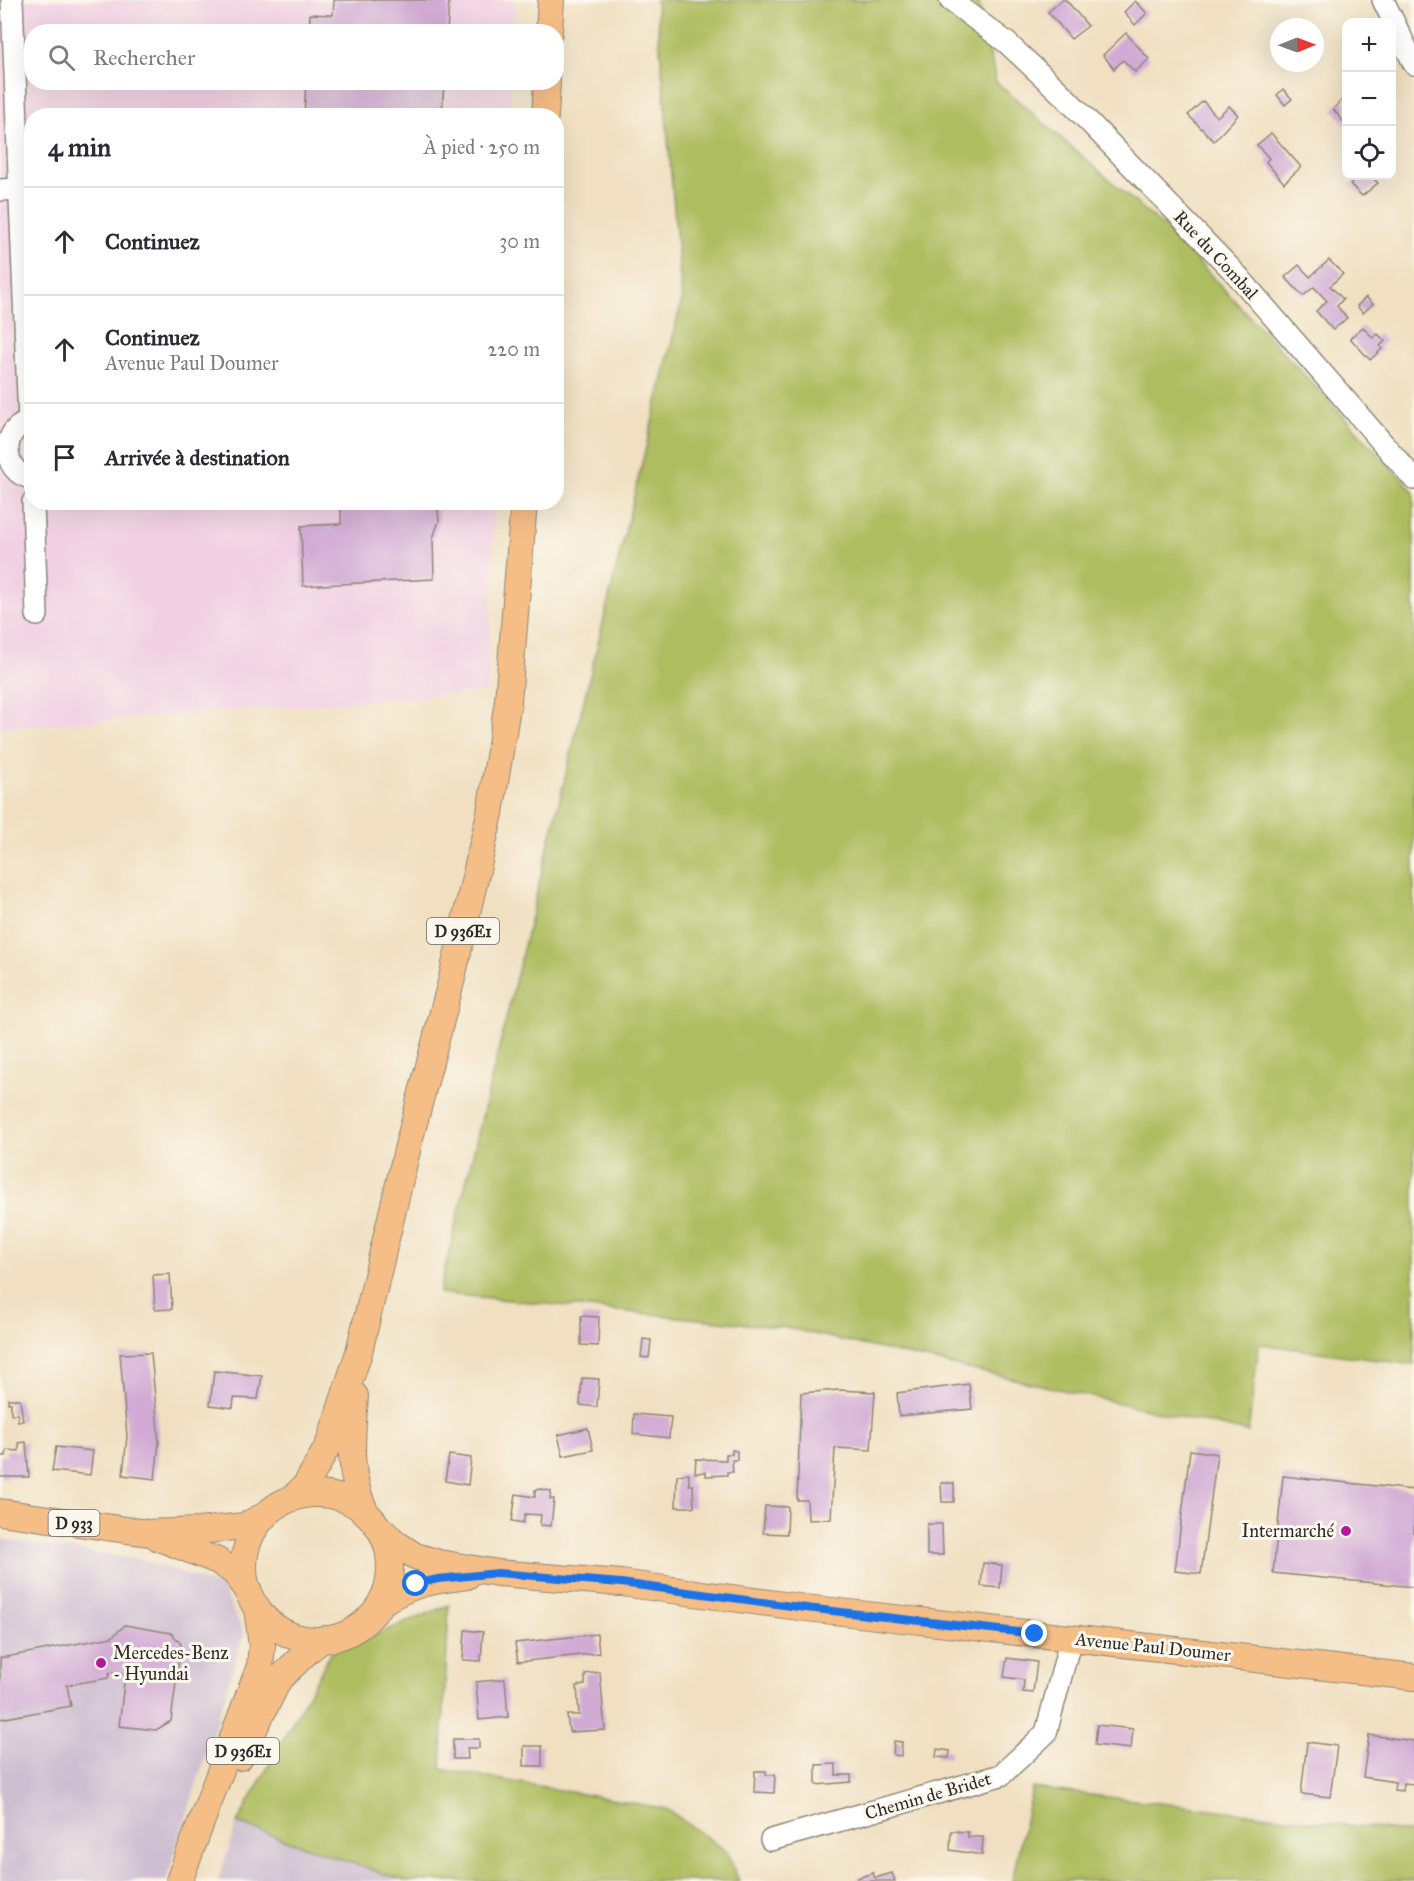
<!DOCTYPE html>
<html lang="fr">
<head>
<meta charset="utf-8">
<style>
  body { margin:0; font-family:"IM FELL Great Primer",serif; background:#f2f2f3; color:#2b2b33 }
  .controls { position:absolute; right:18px; top:18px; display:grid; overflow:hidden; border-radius:12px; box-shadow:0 6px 24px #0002 }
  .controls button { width:54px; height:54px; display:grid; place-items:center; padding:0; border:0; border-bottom:2px solid #e1e1e2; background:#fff; color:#2b2b33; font:30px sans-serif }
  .compass { position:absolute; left:1270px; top:18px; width:54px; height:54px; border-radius:50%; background:#fff; box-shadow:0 6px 24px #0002; rotate:89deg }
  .stop { position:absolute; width:18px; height:18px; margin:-14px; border:4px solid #1a73e8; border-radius:50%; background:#fff }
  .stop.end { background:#1a73e8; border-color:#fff; box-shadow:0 2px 6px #0008 }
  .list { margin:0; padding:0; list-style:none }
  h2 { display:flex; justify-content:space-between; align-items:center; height:78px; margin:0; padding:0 24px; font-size:26px }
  h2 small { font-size:20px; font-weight:400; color:#7c7c81 }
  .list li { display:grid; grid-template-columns:39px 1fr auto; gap:18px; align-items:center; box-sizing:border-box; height:108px; padding:0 24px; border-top:2px solid #e1e1e2 }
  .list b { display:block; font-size:22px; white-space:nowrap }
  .list p { margin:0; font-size:20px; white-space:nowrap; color:#7c7c81 }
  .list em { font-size:20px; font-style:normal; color:#7c7c81 }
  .icon { flex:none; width:33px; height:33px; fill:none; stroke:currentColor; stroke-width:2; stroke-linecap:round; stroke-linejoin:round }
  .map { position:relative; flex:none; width:1414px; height:1881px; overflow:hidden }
  .search { position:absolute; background:#fff; box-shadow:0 6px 24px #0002; left:24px; top:24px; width:540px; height:66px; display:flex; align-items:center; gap:15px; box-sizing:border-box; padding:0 21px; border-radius:24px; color:#7c7c81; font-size:22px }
  .panel { position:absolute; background:#fff; box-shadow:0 6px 24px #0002; left:24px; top:108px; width:540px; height:402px; border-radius:24px }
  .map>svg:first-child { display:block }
  .built { fill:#f1d0e3 }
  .industrial { fill:#cebed1 }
  .green { fill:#aebd60; stroke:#6c7446; stroke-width:1.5 }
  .building { fill:#d2abd5 }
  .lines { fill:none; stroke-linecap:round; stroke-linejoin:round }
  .minor-casing { stroke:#8e8676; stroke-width:24 }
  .major-casing { stroke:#8e8676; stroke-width:28 }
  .minor { stroke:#fff; stroke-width:21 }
  .major { stroke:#f6be87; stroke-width:26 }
  .route { stroke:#1a73e8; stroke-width:8 }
  .poi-dot { fill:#b5179e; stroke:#fbf7ec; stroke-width:2 }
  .labels { text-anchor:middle; stroke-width:6; stroke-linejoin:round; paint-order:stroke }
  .shield { fill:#fbf7ec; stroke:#696865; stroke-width:1.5 }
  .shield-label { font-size:16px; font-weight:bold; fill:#2b2b2b }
  .street-label { font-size:18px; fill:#2b2b2b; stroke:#fbf7ec }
  .poi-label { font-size:18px; fill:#2b2b2b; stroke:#fbf7ec; text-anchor:end }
</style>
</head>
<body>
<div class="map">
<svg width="1414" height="1881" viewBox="0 0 1414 1881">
  <rect width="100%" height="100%" fill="#fbf7ec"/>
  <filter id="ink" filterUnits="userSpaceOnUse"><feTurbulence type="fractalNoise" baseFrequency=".0167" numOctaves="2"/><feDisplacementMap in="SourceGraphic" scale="12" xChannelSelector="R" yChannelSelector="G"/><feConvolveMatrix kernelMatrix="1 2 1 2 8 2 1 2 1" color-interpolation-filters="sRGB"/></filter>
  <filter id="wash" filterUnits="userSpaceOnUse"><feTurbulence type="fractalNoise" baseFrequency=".008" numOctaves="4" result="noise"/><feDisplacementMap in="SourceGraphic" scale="24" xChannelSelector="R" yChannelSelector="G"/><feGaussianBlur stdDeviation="1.35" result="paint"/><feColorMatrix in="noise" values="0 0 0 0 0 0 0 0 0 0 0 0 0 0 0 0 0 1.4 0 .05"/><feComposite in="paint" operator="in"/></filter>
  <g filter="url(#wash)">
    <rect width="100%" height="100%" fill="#f0e0c1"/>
    <!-- built -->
    <polygon class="built" points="0,0 514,0 513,31 32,32 32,82 511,83 510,115 32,116 32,502 495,503 488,692 0,728"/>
    <!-- industrial -->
    <g class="industrial">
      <polygon points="0,1539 143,1560 222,1587 244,1634 166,1881 0,1881"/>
      <polygon points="237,1823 404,1881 218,1881"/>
    </g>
    <!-- green -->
    <g class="green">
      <polygon points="656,0 978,0 996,82 1172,234 1414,492 1414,1365 1259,1344 1248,1432 788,1328 439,1293 682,300"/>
      <polygon points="449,1605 441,1769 667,1809 727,1852 739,1881 404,1881 237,1823 331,1653"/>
      <polygon points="1032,1788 1414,1833 1414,1881 1012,1881"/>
    </g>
    <g id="blocks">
      <!-- building -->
      <g class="building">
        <polygon points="334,0 449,0 447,32 309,32 310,14 333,15"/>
        <polygon points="1062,0 1066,0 1088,26 1071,39 1048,12"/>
        <polygon points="1135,1 1147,13 1135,25 1124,12"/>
        <polygon points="1126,33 1149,59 1135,72 1123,60 1114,69 1103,55"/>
        <polygon points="306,82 444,82 442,116 304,114"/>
        <polygon points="1283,89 1292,99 1285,105 1277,95"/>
        <polygon points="1343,99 1346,104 1346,125 1333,109"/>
        <polygon points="1203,101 1217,117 1229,106 1238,115 1214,141 1188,115"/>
        <polygon points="1271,133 1301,167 1284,183 1266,162 1269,158 1257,145"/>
        <polygon points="1360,176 1371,176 1378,183 1362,196 1350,184"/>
        <polygon points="1329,260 1343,274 1330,286 1343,299 1337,306 1347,318 1333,330 1316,311 1327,301 1314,287 1303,296 1285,277 1299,265 1310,277"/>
        <polygon points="1366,297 1373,304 1363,313 1357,306"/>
        <polygon points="1363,327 1373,338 1378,334 1385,341 1380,346 1382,349 1370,360 1350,338"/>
        <polygon points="341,502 437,502 439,521 433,538 434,579 303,586 301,526 341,524"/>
        <polygon points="170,1274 172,1309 155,1310 153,1275"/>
        <polygon points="581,1316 599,1317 598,1346 581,1345"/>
        <polygon points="643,1339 651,1340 649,1358 641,1357"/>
        <polygon points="151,1353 159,1442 155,1479 123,1475 127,1436 120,1354"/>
        <polygon points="214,1371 262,1376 258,1399 234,1398 233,1408 210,1405"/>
        <polygon points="582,1378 599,1379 597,1407 580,1405"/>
        <polygon points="969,1384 972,1409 899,1416 897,1393"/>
        <polygon points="839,1390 875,1392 871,1450 835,1448 831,1519 808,1520 807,1500 797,1500 801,1393"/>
        <polygon points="8,1399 20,1399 23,1421 18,1421 18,1414 11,1414 11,1403 8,1403"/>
        <polygon points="634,1414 671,1417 669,1438 633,1434"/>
        <polygon points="588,1428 593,1450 563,1456 558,1435"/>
        <polygon points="26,1442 29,1477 0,1477 0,1456 6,1456 7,1450 19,1451 19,1443"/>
        <polygon points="56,1447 93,1451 90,1475 52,1471"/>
        <polygon points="732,1450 737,1451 737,1460 732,1460 733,1472 727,1472 727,1475 706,1476 706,1472 695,1473 696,1459 726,1460 726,1454 732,1454"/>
        <polygon points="1190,1450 1217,1454 1201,1574 1175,1571"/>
        <polygon points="449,1455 471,1458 468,1485 445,1481"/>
        <polygon points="689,1474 689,1485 693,1485 694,1507 676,1507 677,1475"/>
        <polygon points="1283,1476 1414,1490 1414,1587 1273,1573"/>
        <polygon points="941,1483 954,1483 954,1502 942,1502"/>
        <polygon points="541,1489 551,1491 550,1499 554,1499 551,1526 540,1525 541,1515 525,1514 523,1523 512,1521 516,1494 535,1497 535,1490"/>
        <polygon points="765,1506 788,1507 787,1534 763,1533"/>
        <polygon points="927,1524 942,1524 943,1555 927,1555"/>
        <polygon points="983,1563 1002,1565 1000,1588 981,1586"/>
        <polygon points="125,1625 171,1633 181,1644 171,1721 156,1730 119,1726 125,1674 110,1672 108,1678 67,1685 71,1706 0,1719 0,1658 112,1637"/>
        <polygon points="465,1630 483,1632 481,1661 463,1660"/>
        <polygon points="597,1634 599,1653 518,1662 515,1643"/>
        <polygon points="1007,1658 1037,1662 1033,1693 1023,1692 1024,1680 1004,1677"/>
        <polygon points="600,1672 605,1730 569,1732 567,1715 579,1715 577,1686 585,1685 585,1674"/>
        <polygon points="505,1679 508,1717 479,1720 476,1682"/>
        <polygon points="1097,1725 1133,1729 1131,1749 1095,1745"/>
        <polygon points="1369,1735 1414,1741 1414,1784 1404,1783 1403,1791 1394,1790 1395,1782 1363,1777"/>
        <polygon points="453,1739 479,1739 479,1748 467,1748 468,1759 453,1759"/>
        <polygon points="894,1741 902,1742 901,1756 893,1755"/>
        <polygon points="1307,1742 1337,1746 1330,1797 1301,1794"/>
        <rect x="524" y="1746" width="18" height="20"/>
        <polygon points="937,1749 950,1751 949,1758 936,1757"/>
        <polygon points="836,1764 836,1775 851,1775 851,1782 816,1785 816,1765"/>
        <polygon points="755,1771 766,1771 766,1775 775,1775 774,1793 754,1792"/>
        <polygon points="951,1831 968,1832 968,1837 983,1837 982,1855 950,1850"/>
        <polygon points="873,1873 875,1878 892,1873 895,1881 858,1881 857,1878"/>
      </g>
    </g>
  </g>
  <g filter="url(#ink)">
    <use href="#blocks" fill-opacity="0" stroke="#8e8676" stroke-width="1.5"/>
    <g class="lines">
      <defs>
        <g id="minor">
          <polyline points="12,0 29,422"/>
          <polyline points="950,0 1006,42 1065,97 1237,275 1414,479"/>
          <polyline points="1383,0 1414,64"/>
          <polyline points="0,190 20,189"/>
          <path d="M32,422C0,424 0,474 32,478"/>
          <polyline points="33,502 37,615"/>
          <polyline points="771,1840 1001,1775 1046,1733 1071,1638"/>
        </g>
        <g id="major">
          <polyline points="549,32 551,0"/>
          <polyline points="545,116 547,82"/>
          <path d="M355,1396C352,1437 347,1473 365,1511"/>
          <circle cx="317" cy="1567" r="73"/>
          <polyline points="293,1498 306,1485 329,1444 359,1352 409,1142 451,982 490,813 508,701 524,502"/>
          <polyline points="0,1512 148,1533 199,1531 244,1526 264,1516"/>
          <polyline points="380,1529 397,1544 415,1556 439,1563 498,1573 621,1583 806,1608 1414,1677"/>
          <polyline points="159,1538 218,1561 234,1572 249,1591"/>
          <path d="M381,1603C410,1584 433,1580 467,1576"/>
          <polyline points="240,1757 279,1679 310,1649 323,1639"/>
          <polyline points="179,1881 260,1666 262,1646 257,1607"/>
        </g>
      </defs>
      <!-- minor casing -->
      <use href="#minor" class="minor-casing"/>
      <!-- major casing -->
      <use href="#major" class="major-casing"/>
      <!-- minor -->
      <use href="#minor" class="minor"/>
      <!-- major -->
      <use href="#major" class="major"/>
    </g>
  </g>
  <g class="lines" filter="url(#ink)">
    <!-- route -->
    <polyline class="route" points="416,1584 438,1579 498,1573 621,1583 806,1608 1035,1634"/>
  </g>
  <!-- markers -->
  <g class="poi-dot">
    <circle cx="1346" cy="1531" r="6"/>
    <circle cx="101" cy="1663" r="6"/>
  </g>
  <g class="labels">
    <!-- shield labels -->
    <g class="shield">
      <rect x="427" y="918" width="72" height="26" rx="4.5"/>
      <rect x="48.5" y="1510" width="51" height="26" rx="4.5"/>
      <rect x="207" y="1738" width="72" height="26" rx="4.5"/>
    </g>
    <g class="shield-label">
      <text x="463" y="937">D 936E1</text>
      <text x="74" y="1529">D 933</text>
      <text x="243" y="1757">D 936E1</text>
    </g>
    <!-- street labels -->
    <g class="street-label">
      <text transform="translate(1216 255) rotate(47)" y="6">Rue du Combal</text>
      <text transform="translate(1153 1647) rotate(6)" y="6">Avenue Paul Doumer</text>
      <text transform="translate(928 1796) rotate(-16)" y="6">Chemin de Bridet</text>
    </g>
    <!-- poi labels -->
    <g class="poi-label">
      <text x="1334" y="1537">Intermarché</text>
      <text x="113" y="1659" text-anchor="start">Mercedes-Benz<tspan x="113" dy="21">- Hyundai</tspan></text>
    </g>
  </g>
</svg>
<div class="controls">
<button>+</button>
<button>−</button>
<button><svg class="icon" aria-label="locate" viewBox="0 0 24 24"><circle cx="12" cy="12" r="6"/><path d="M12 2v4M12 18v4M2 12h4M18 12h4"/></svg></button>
</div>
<svg class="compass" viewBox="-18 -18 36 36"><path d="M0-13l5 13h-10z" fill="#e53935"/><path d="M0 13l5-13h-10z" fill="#7c7c81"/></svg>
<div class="stop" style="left:416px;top:1584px"></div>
<div class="stop end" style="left:1035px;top:1634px"></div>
<div class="search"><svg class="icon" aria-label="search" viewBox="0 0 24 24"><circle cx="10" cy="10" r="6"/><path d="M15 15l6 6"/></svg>Rechercher</div>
<section class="panel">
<h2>4 min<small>À pied · 250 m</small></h2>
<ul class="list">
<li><svg class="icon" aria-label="ahead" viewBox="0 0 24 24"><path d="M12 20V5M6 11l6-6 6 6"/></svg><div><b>Continuez</b></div><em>30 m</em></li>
<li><svg class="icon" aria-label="ahead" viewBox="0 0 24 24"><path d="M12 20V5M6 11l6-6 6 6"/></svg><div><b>Continuez</b><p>Avenue Paul Doumer</p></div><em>220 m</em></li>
<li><svg class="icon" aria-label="arrive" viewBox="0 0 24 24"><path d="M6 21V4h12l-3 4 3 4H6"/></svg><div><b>Arrivée à destination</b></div></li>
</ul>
</section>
</div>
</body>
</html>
